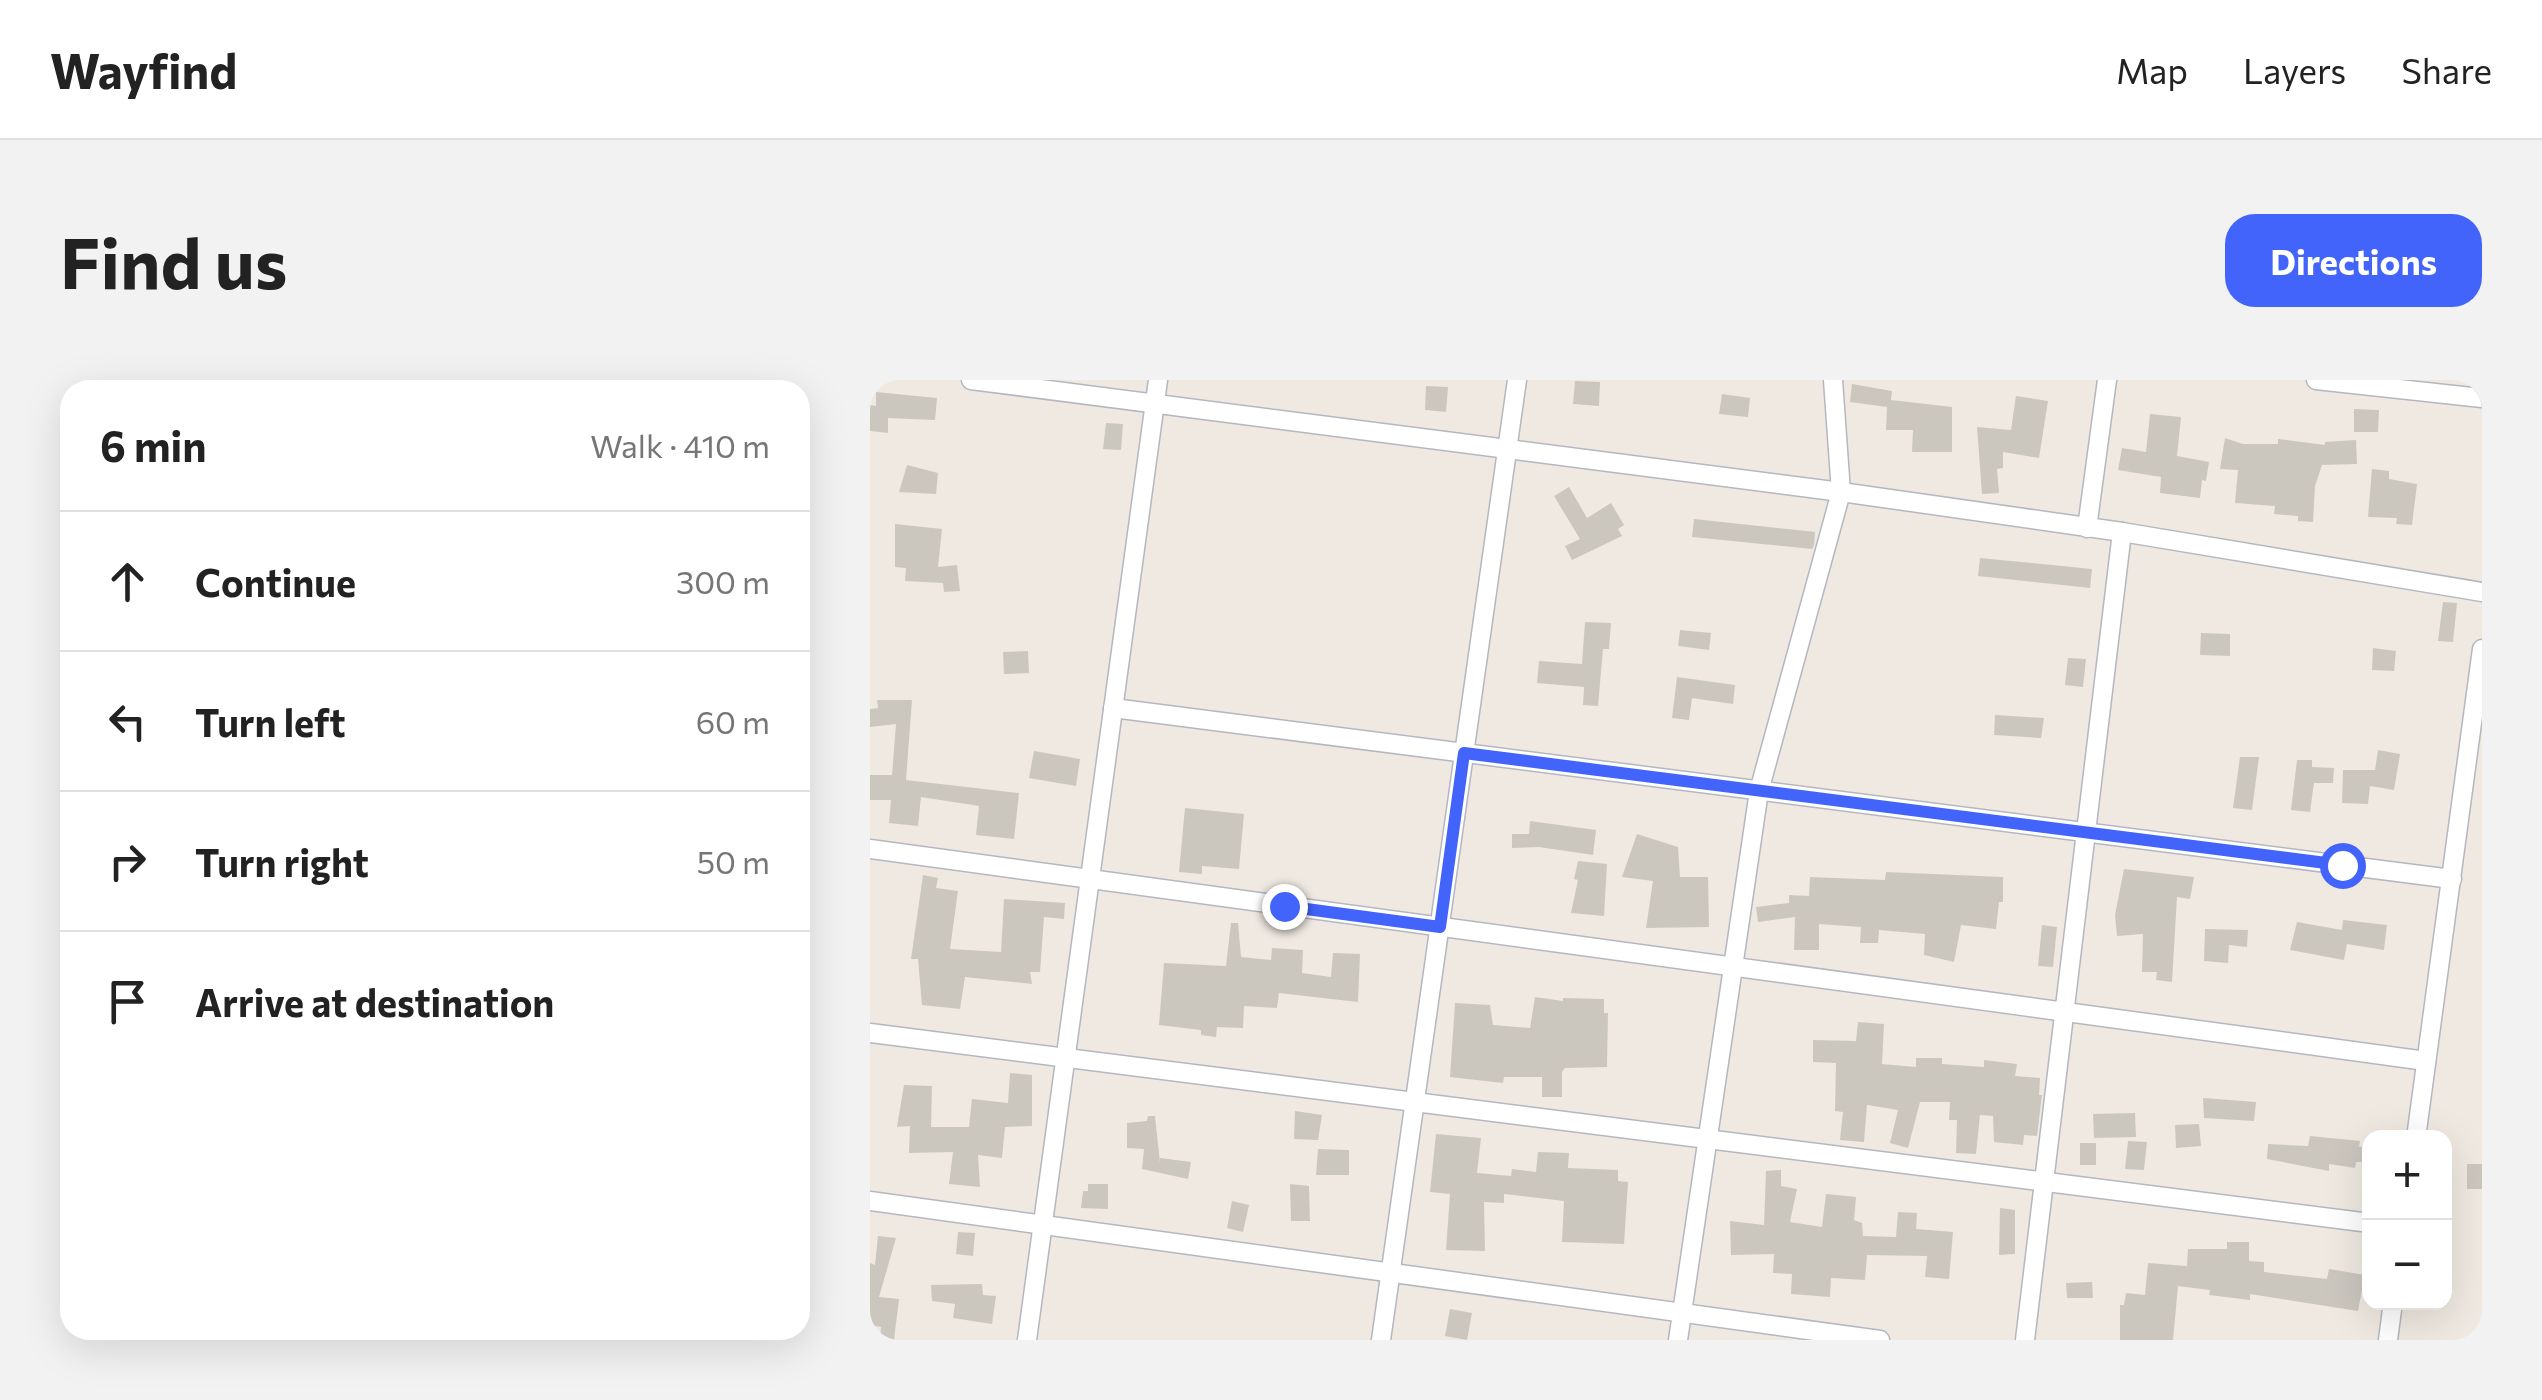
<!DOCTYPE html>
<html lang="en">
<head>
<meta charset="utf-8">
<style>
  body { margin:0; font-family:Commissioner,sans-serif; background:#f2f2f2; color:#222 }
  .controls { position:absolute; right:30px; bottom:30px; display:grid; overflow:hidden; border-radius:20px; box-shadow:0 10px 40px #0002 }
  .controls button { width:90px; height:90px; display:grid; place-items:center; padding:0; border:0; border-bottom:2px solid #e0e0e0; background:#fff; color:#222; font:50px sans-serif }
  .stop { position:absolute; width:30px; height:30px; margin:-22px; border:8px solid #4264fb; border-radius:50%; background:#fff }
  .stop.end { background:#4264fb; border-color:#fff; box-shadow:0 2px 10px #0008 }
  .list { margin:0; padding:0; list-style:none }
  h2 { display:flex; justify-content:space-between; align-items:center; height:130px; margin:0; padding:0 40px; font-size:42px }
  h2 small { font-size:32px; font-weight:400; color:#767676 }
  .list li { display:grid; grid-template-columns:65px 1fr auto; gap:30px; align-items:center; box-sizing:border-box; height:140px; padding:0 40px; border-top:2px solid #e0e0e0 }
  .list b { display:block; font-size:38px; white-space:nowrap }
  .list em { font-size:32px; font-style:normal; color:#767676 }
  .icon { flex:none; width:55px; height:55px; fill:none; stroke:currentColor; stroke-width:2; stroke-linecap:round; stroke-linejoin:round }
  .map { position:relative; flex:none; width:1612px; height:960px; overflow:hidden; border-radius:30px }
  header { display:flex; align-items:center; gap:60px; box-sizing:border-box; height:140px; padding:0 50px; background:#fff; border-bottom:2px solid #e0e0e0 }
  header strong { font-size:48px }
  nav { display:flex; gap:55px; margin-inline-start:auto; font-size:35px }
  .intro { display:flex; align-items:center; justify-content:space-between; box-sizing:border-box; height:240px; padding:0 60px }
  h1 { margin:0; font-size:70px }
  .button { padding:25px 45px; border-radius:30px; background:#4264fb; color:#fff; font-size:35px; font-weight:700 }
  main { display:flex; gap:60px; padding:0 60px }
  aside { flex:1; background:#fff; border-radius:30px; box-shadow:0 10px 40px #0002 }
  .map>svg:first-child { display:block }
  .building { fill:#cbc7bf }
  .lines { fill:none; stroke-linecap:round; stroke-linejoin:round }
  .minor-casing { stroke:#b4b7c1; stroke-width:21 }
  .minor { stroke:#fff; stroke-width:18 }
  .route { stroke:#4264fb; stroke-width:12 }
</style>
</head>
<body>
<header>
<strong>Wayfind</strong>
<nav><a>Map</a><a>Layers</a><a>Share</a></nav>
</header>
<div class="intro"><h1>Find us</h1><a class="button">Directions</a></div>
<main>
<aside>
<h2>6 min<small>Walk · 410 m</small></h2>
<ul class="list">
<li><svg class="icon" aria-label="ahead" viewBox="0 0 24 24"><path d="M12 20V5M6 11l6-6 6 6"/></svg><div><b>Continue</b></div><em>300 m</em></li>
<li><svg class="icon" aria-label="left" viewBox="0 0 24 24"><path d="M17 20v-9H6M10 6l-5 5 5 5"/></svg><div><b>Turn left</b></div><em>60 m</em></li>
<li><svg class="icon" aria-label="right" viewBox="0 0 24 24"><path d="M7 20v-9h11M14 6l5 5-5 5"/></svg><div><b>Turn right</b></div><em>50 m</em></li>
<li><svg class="icon" aria-label="arrive" viewBox="0 0 24 24"><path d="M6 21V4h12l-3 4 3 4H6"/></svg><div><b>Arrive at destination</b></div></li>
</ul>
</aside>
<div class="map">
<svg width="1612" height="960" viewBox="0 0 1612 960">
  <rect width="100%" height="100%" fill="#efe9e1"/>
  <!-- building -->
  <g class="building">
    <polygon points="705,1 730,2 729,26 703,24"/>
    <polygon points="982,4 1022,11 1021,20 1082,27 1082,72 1042,72 1043,50 1016,50 1017,27 980,22"/>
    <polygon points="556,6 578,7 576,32 555,30"/>
    <polygon points="6,12 67,18 65,40 18,38 18,53 0,51 0,25 6,26"/>
    <polygon points="852,14 880,18 878,37 849,34"/>
    <polygon points="1146,16 1178,21 1169,78 1133,72 1133,88 1127,89 1129,113 1112,114 1107,47 1141,50"/>
    <polygon points="1484,29 1509,30 1508,52 1484,52"/>
    <polygon points="1280,34 1311,37 1307,76 1339,82 1336,101 1332,100 1330,118 1290,113 1291,97 1248,90 1252,68 1276,72"/>
    <polygon points="236,43 253,44 251,70 233,69"/>
    <polygon points="1355,58 1373,64 1408,64 1408,59 1455,65 1455,62 1486,60 1487,84 1452,85 1445,106 1443,142 1428,141 1428,136 1404,134 1405,126 1365,123 1368,90 1350,89"/>
    <polygon points="37,85 68,93 66,114 29,112"/>
    <polygon points="1502,89 1519,91 1519,99 1547,104 1542,145 1526,144 1527,138 1498,137"/>
    <polygon points="699,107 717,138 741,123 754,145 748,149 752,156 702,180 695,166 710,159 684,116"/>
    <polygon points="824,139 945,152 944,165 942,169 822,157"/>
    <polygon points="25,144 72,149 68,187 87,185 90,211 74,212 73,203 35,201 36,188 25,187"/>
    <polygon points="1110,178 1222,189 1220,208 1108,196"/>
    <polygon points="1573,222 1587,223 1583,262 1568,261"/>
    <polygon points="715,242 741,243 739,269 733,269 728,326 713,325 714,307 667,303 669,281 712,284"/>
    <polygon points="810,250 841,253 839,270 808,266"/>
    <polygon points="1331,253 1360,254 1360,276 1330,275"/>
    <polygon points="1503,268 1526,271 1524,291 1502,290"/>
    <polygon points="158,271 159,293 134,294 133,272"/>
    <polygon points="1198,278 1216,279 1213,307 1195,305"/>
    <polygon points="807,297 865,305 863,324 822,318 819,340 802,338"/>
    <polygon points="7,320 42,320 36,400 149,413 144,459 106,455 109,426 51,417 48,446 19,443 21,420 0,420 0,395 22,395 26,344 0,347 0,329 8,328"/>
    <polygon points="1125,335 1174,338 1171,358 1124,355"/>
    <polygon points="1508,370 1530,374 1524,410 1500,406 1498,424 1472,423 1473,390 1505,390"/>
    <polygon points="164,371 210,379 206,406 159,398"/>
    <polygon points="1370,377 1389,377 1382,430 1363,428"/>
    <polygon points="1427,380 1442,380 1442,387 1464,388 1463,403 1444,403 1440,432 1421,430"/>
    <polygon points="315,428 374,434 369,489 332,486 332,494 309,492"/>
    <polygon points="660,441 726,450 723,475 669,467 642,468 642,454 659,454"/>
    <polygon points="767,454 808,467 810,497 838,497 839,547 776,548 783,501 752,497"/>
    <polygon points="708,481 737,484 734,536 701,533 708,500 704,499"/>
    <polygon points="1254,489 1324,497 1320,519 1307,517 1302,602 1286,600 1287,592 1272,592 1273,554 1247,556 1245,535"/>
    <polygon points="1016,492 1133,497 1133,522 1129,522 1126,549 1091,545 1084,582 1054,575 1055,554 1009,550 1008,563 990,563 991,547 949,544 949,570 924,570 925,537 888,542 886,527 919,523 919,515 939,516 940,497 1015,500"/>
    <polygon points="53,495 68,498 66,508 88,511 80,569 131,572 134,519 195,523 194,539 174,537 170,592 160,592 162,604 95,597 90,629 52,625 48,579 41,579"/>
    <polygon points="1473,540 1517,545 1514,570 1477,564 1474,580 1420,570 1427,542 1472,550"/>
    <polygon points="361,543 368,543 371,577 401,580 402,568 433,570 432,593 461,597 463,573 490,574 488,622 409,613 407,628 374,626 373,648 347,647 346,657 331,655 331,650 289,645 294,583 356,586"/>
    <polygon points="1172,545 1187,547 1183,587 1168,586"/>
    <polygon points="1335,549 1378,550 1377,567 1359,565 1358,583 1334,581"/>
    <polygon points="665,617 693,621 693,618 734,619 734,633 738,633 737,687 695,688 692,692 692,717 672,717 672,697 634,697 633,703 580,697 585,623 620,625 623,645 660,648"/>
    <polygon points="988,642 1014,644 1012,684 1046,687 1046,678 1072,678 1072,684 1114,687 1114,680 1147,684 1145,696 1170,698 1169,715 1172,715 1167,756 1154,755 1153,765 1124,762 1123,736 1110,735 1106,774 1086,773 1087,740 1079,740 1080,722 1050,722 1038,768 1020,763 1028,730 997,725 994,762 970,760 973,732 965,731 966,683 943,682 943,660 986,661"/>
    <polygon points="140,693 162,695 162,746 135,747 132,778 108,775 110,807 79,804 83,772 39,773 40,746 27,747 34,705 62,706 61,747 99,747 102,719 138,723"/>
    <polygon points="1333,718 1386,722 1384,741 1334,738"/>
    <polygon points="425,731 452,735 448,760 424,759"/>
    <polygon points="1265,733 1266,757 1224,758 1223,734"/>
    <polygon points="278,736 285,736 290,783 290,778 321,782 318,799 272,789 274,769 257,768 257,743 277,741"/>
    <polygon points="1329,744 1331,766 1306,768 1305,745"/>
    <polygon points="566,754 611,758 607,793 641,796 642,789 666,792 668,772 699,773 698,788 748,790 748,801 758,802 754,864 692,862 694,821 634,814 634,823 614,822 615,871 576,870 580,814 560,812"/>
    <polygon points="1440,756 1490,761 1489,767 1500,766 1500,782 1486,782 1485,788 1459,784 1459,791 1397,779 1398,764 1438,766"/>
    <polygon points="1258,761 1277,762 1274,790 1255,789"/>
    <rect x="1210" y="763" width="16" height="22"/>
    <polygon points="448,769 479,770 479,795 446,795"/>
    <rect x="1597" y="784" width="15" height="25"/>
    <polygon points="911,790 911,806 927,809 920,842 952,847 956,814 986,817 984,840 992,843 993,856 1026,857 1028,832 1047,833 1046,849 1083,852 1079,899 1055,897 1057,876 997,875 995,900 961,898 960,917 921,914 922,894 903,893 904,874 861,875 860,841 894,845 896,791"/>
    <polygon points="218,804 238,804 238,829 211,828 213,811 218,811"/>
    <polygon points="420,804 439,806 440,841 421,841"/>
    <polygon points="362,821 379,825 373,852 357,848"/>
    <polygon points="1130,828 1145,830 1145,874 1129,875"/>
    <polygon points="88,852 105,853 103,876 86,874"/>
    <polygon points="8,856 26,858 9,917 29,919 24,960 10,960 11,947 0,945 0,883 5,885"/>
    <polygon points="1357,862 1379,862 1379,881 1394,882 1394,892 1457,899 1459,889 1495,895 1488,931 1380,914 1380,920 1339,915 1340,910 1308,906 1303,960 1250,960 1250,925 1254,925 1256,913 1275,915 1278,883 1317,886 1318,869 1357,869"/>
    <polygon points="1222,902 1223,918 1197,918 1196,903"/>
    <polygon points="112,904 113,915 126,916 122,944 83,938 85,924 62,921 61,905"/>
    <polygon points="580,929 602,933 597,960 575,956"/>
  </g>
  <g class="lines">
    <defs>
      <g id="minor">
        <polyline points="101,0 971,112 1252,152 1612,212"/>
        <polyline points="1446,0 1612,18"/>
        <polyline points="1217,148 1237,0"/>
        <polyline points="243,328 1582,499"/>
        <polyline points="0,469 1556,681"/>
        <polyline points="0,653 1500,843"/>
        <polyline points="1546,758 1612,269"/>
        <polyline points="0,821 1010,960"/>
        <polyline points="157,960 288,0"/>
        <polyline points="511,960 647,0"/>
        <polyline points="808,960 889,411 971,112 963,0"/>
        <polyline points="1155,960 1252,152"/>
        <polyline points="1518,960 1523,922"/>
      </g>
    </defs>
    <!-- minor casing -->
    <use href="#minor" class="minor-casing"/>
    <!-- minor -->
    <use href="#minor" class="minor"/>
  </g>
  <g class="lines">
    <!-- route -->
    <polyline class="route" points="414,526 570,547 594,373 1472,485"/>
  </g>
</svg>
<div class="controls">
<button>+</button>
<button>−</button>
</div>
<div class="stop" style="left:1472px;top:485px"></div>
<div class="stop end" style="left:414px;top:526px"></div>
</div>
</main>
</body>
</html>
